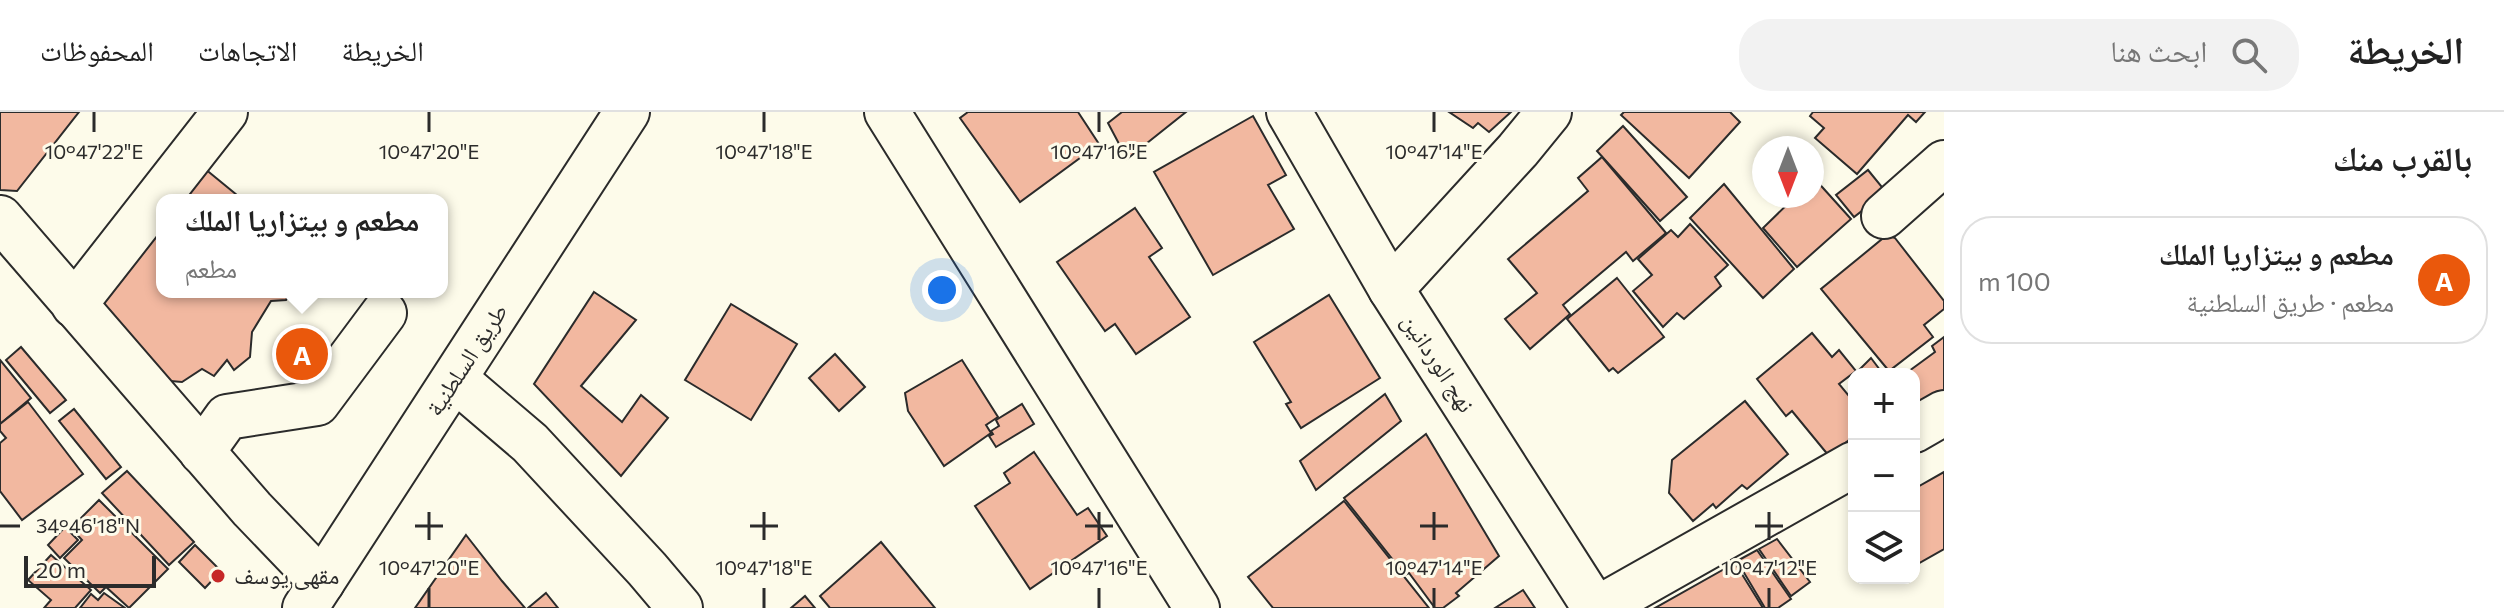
<!DOCTYPE html>
<html lang="ar">
<head>
<meta charset="utf-8">
<style>
  body { margin:0; font-family:Commissioner,"Noto Naskh Arabic",sans-serif; background:#f2f2f2; color:#222; direction:rtl }
  .controls { position:absolute; right:24px; bottom:24px; display:grid; overflow:hidden; border-radius:16px; box-shadow:0 4px 12px #0003 }
  .controls button { width:72px; height:72px; display:grid; place-items:center; padding:0; border:0; border-bottom:2px solid #e0e0e0; background:#fff; color:#222; font:40px sans-serif }
  .compass { position:absolute; left:1752px; top:24px; width:72px; height:72px; border-radius:50%; background:#fff; box-shadow:0 4px 12px #0003; rotate:180deg }
  .scale { position:absolute; left:24px; bottom:20px; width:132px; box-sizing:border-box; padding-left:8px; border:4px solid #2b2b2b; border-top:0; font-size:22px; line-height:28px; white-space:nowrap; color:#2b2b2b; -webkit-text-stroke:6px #fdfbea; paint-order:stroke }
  .you { position:absolute; left:942px; top:178px; width:28px; height:28px; margin:-20px; border:6px solid #fff; border-radius:50%; background:#1a73e8; box-shadow:0 0 0 12px #1a73e833 }
  .badge { display:grid; place-items:center; width:52px; height:52px; border-radius:50%; background:#ea580c; color:#fff; font-size:26px; font-weight:700 }
  .pin { position:absolute; translate:-50% -50%; border:4px solid #fff; box-shadow:0 2px 8px #0006 }
  .popup { position:absolute; left:156px; top:82px; width:292px; height:104px; box-sizing:border-box; display:grid; place-content:center; border-radius:16px; background:#fff; filter:drop-shadow(0 2px 6px #0005); font-size:26px; white-space:nowrap; color:#767676 }
  .popup b { font-size:30px; color:#222 }
  .popup::after { content:''; position:absolute; left:50%; top:100%; margin-left:-16px; border:16px solid transparent; border-top-color:#fff }
  .list { margin:0; padding:0; list-style:none }
  h2 { display:flex; justify-content:space-between; align-items:center; height:104px; margin:0; padding:0 32px; font-size:34px }
  h2 small { font-size:26px; font-weight:400; color:#767676 }
  .list li { display:grid; grid-template-columns:52px 1fr auto; gap:24px; align-items:center; box-sizing:border-box; height:128px; margin:0 16px 16px; padding:0 16px; border:2px solid #e0e0e0; border-radius:32px }
  .list b { display:block; font-size:30px; white-space:nowrap }
  .list p { margin:0; font-size:26px; white-space:nowrap; color:#767676 }
  .list em { font-size:26px; font-style:normal; color:#767676 }
  .icon { flex:none; width:44px; height:44px; fill:none; stroke:currentColor; stroke-width:2; stroke-linecap:round; stroke-linejoin:round }
  .map { position:relative; flex:none; width:1944px; height:496px; overflow:hidden; direction:ltr }
  header { display:flex; align-items:center; gap:48px; box-sizing:border-box; height:112px; padding:0 40px; background:#fff; border-bottom:2px solid #e0e0e0 }
  header strong { font-size:38px }
  nav { display:flex; gap:44px; margin-inline-start:auto; font-size:28px }
  .search { width:560px; height:72px; background:#f2f2f2; display:flex; align-items:center; gap:20px; box-sizing:border-box; padding:0 28px; border-radius:32px; color:#767676; font-size:30px }
  main { display:flex }
  aside { flex:1; background:#fff }
  .map>svg:first-child { display:block }
  .building { fill:#f2b8a0; stroke:#2b2b2b; stroke-width:2 }
  .lines { fill:none; stroke-linecap:round; stroke-linejoin:round }
  .minor-casing { stroke:#2b2b2b; stroke-width:48 }
  .major-casing { stroke:#2b2b2b; stroke-width:48 }
  .minor { stroke:#fdfbea; stroke-width:44 }
  .major { stroke:#fdfbea; stroke-width:44 }
  .ticks { fill:none; stroke:#2b2b2b; stroke-width:3 }
  .poi-dot { fill:#c62828; stroke:#fdfbea; stroke-width:3 }
  .labels { text-anchor:middle; stroke-width:6; stroke-linejoin:round; paint-order:stroke }
  .street-label { font-size:24px; fill:#2b2b2b; stroke:#fdfbea }
  .poi-label { font-size:24px; fill:#2b2b2b; stroke:#fdfbea; text-anchor:start }
  .ticks-label { font-size:20px; text-anchor:middle; fill:#2b2b2b; stroke:#fdfbea; stroke-width:6; stroke-linejoin:round; paint-order:stroke }
</style>
</head>
<body>
<header>
<strong>الخريطة</strong>
<div class="search"><svg class="icon" aria-label="search" viewBox="0 0 24 24"><circle cx="10" cy="10" r="6"/><path d="M15 15l6 6"/></svg>ابحث هنا</div>
<nav><a>الخريطة</a><a>الاتجاهات</a><a>المحفوظات</a></nav>
</header>
<main>
<aside>
<h2>بالقرب منك<small></small></h2>
<ul class="list">
<li><span class="badge">A</span><div><b>مطعم و بيتزاريا الملك</b><p>مطعم · طريق السلطنية</p></div><em>100 m</em></li>
</ul>
</aside>
<div class="map">
<svg width="1944" height="496" viewBox="0 0 1944 496">
  <rect width="100%" height="100%" fill="#fdfbea"/>
  <!-- building -->
  <g class="building">
    <polygon points="0,0 79,0 17,79 0,78"/>
    <polygon points="968,0 1078,0 1099,32 1020,90 960,6"/>
    <polygon points="1122,0 1186,0 1127,47 1108,11"/>
    <polygon points="1449,0 1511,0 1489,20 1478,11 1473,16"/>
    <polygon points="1624,0 1730,0 1740,10 1689,66 1621,3"/>
    <polygon points="1813,0 1925,0 1916,10 1908,3 1857,62 1815,26 1824,16 1810,4"/>
    <polygon points="1253,4 1286,63 1268,73 1294,117 1213,163 1154,60"/>
    <polygon points="1623,14 1687,85 1660,109 1597,39"/>
    <polygon points="182,38 243,88 162,88 162,180 291,180 286,188 271,189 252,220 250,245 234,258 227,248 214,264 202,257 182,270 159,268 82,194"/>
    <polygon points="1602,45 1666,121 1633,149 1626,140 1563,193 1570,202 1530,237 1505,207 1537,181 1508,147 1588,79 1578,66"/>
    <polygon points="1868,58 1886,80 1854,105 1836,83"/>
    <polygon points="1814,66 1851,107 1797,155 1763,116 1796,84 1812,84 1812,68"/>
    <polygon points="1724,72 1794,157 1763,186 1690,106"/>
    <polygon points="1135,96 1162,136 1149,145 1190,205 1136,242 1115,212 1105,219 1057,150"/>
    <polygon points="1690,112 1728,153 1715,165 1721,174 1684,207 1677,201 1663,215 1633,179 1652,163 1638,147 1671,118 1678,125"/>
    <polygon points="1887,123 1895,126 1944,189 1944,197 1924,213 1933,225 1889,259 1821,177"/>
    <polygon points="1617,166 1664,225 1618,261 1613,256 1609,259 1567,207"/>
    <polygon points="594,180 636,208 581,274 622,310 641,283 668,306 621,364 534,272"/>
    <polygon points="1329,183 1380,266 1301,316 1286,292 1291,290 1254,230"/>
    <polygon points="731,192 797,232 751,308 685,268"/>
    <polygon points="1812,221 1832,245 1839,238 1856,259 1839,272 1854,290 1854,324 1829,344 1792,299 1786,304 1757,267"/>
    <polygon points="1944,225 1944,299 1914,298 1914,262 1905,262 1935,240 1932,234"/>
    <polygon points="21,235 66,288 50,301 6,248"/>
    <polygon points="835,242 865,275 839,299 809,266"/>
    <polygon points="1871,246 1883,262 1857,262 1856,261"/>
    <polygon points="0,248 31,286 0,312"/>
    <polygon points="962,248 998,305 986,313 991,321 944,354 908,299 905,281"/>
    <polygon points="1385,282 1401,309 1316,378 1300,349"/>
    <polygon points="1745,289 1788,342 1747,377 1742,373 1716,396 1713,392 1693,409 1669,381 1672,348"/>
    <polygon points="28,290 83,362 22,408 0,379 0,331 6,326 0,319 0,312"/>
    <polygon points="1022,292 1034,312 996,335 989,324 993,322 991,319 999,314 996,308"/>
    <polygon points="74,297 121,355 106,367 59,309"/>
    <polygon points="1426,322 1499,444 1456,481 1459,484 1443,496 1435,496 1409,461 1405,463 1344,386"/>
    <polygon points="1034,340 1077,403 1088,396 1107,424 1030,477 975,394 1010,371 1004,361"/>
    <polygon points="127,359 194,430 169,453 102,381"/>
    <polygon points="1944,360 1944,437 1914,454 1914,377"/>
    <polygon points="99,388 168,457 129,496 106,475 100,481 64,446 82,428 71,416"/>
    <polygon points="1344,389 1429,496 1273,496 1248,465"/>
    <polygon points="65,415 78,428 60,446 48,433"/>
    <polygon points="466,423 502,469 525,496 415,496"/>
    <polygon points="1777,427 1810,470 1791,484 1759,437"/>
    <polygon points="881,430 935,496 830,496 820,484"/>
    <polygon points="195,433 221,459 205,476 179,450"/>
    <polygon points="1757,438 1791,487 1778,496 1765,496 1737,449"/>
    <polygon points="51,443 91,478 75,496 44,496 51,488 28,468"/>
    <polygon points="1735,451 1763,496 1655,496"/>
    <polygon points="1523,478 1535,496 1495,496"/>
    <polygon points="104,481 125,496 80,496 91,482 98,488"/>
    <polygon points="546,481 558,496 528,496"/>
    <polygon points="805,484 815,496 791,496"/>
  </g>
  <g class="lines">
    <defs>
      <g id="minor">
        <polyline points="887,0 1197,496"/>
        <polyline points="1289,0 1391,177 1595,496"/>
        <polyline points="1884,104 1944,51"/>
        <polyline points="0,106 252,397 322,470"/>
        <polyline points="1391,177 1518,38 1549,0"/>
        <polyline points="74,193 225,0"/>
        <polyline points="455,267 530,331 647,457 680,496"/>
        <polyline points="1914,318 1944,301"/>
        <polyline points="202,340 227,305 317,291 384,201"/>
        <polyline points="1599,496 1854,352"/>
      </g>
      <polyline id="major" points="305,496 627,0"/>
    </defs>
    <!-- minor casing -->
    <use href="#minor" class="minor-casing"/>
    <!-- major casing -->
    <use href="#major" class="major-casing"/>
    <!-- minor -->
    <use href="#minor" class="minor"/>
    <!-- major -->
    <use href="#major" class="major"/>
  </g>
  <!-- ticks -->
  <path class="ticks" d="M94,0V20M429,0V20M764,0V20M1099,0V20M1434,0V20M429,400V428M764,400V428M1099,400V428M1434,400V428M1769,400V428M0,414H20M415,414H443M750,414H778M1085,414H1113M1420,414H1448M1755,414H1783M429,476V496M764,476V496M1099,476V496M1434,476V496M1769,476V496"/>
  <!-- markers -->
  <circle class="poi-dot" cx="218" cy="464" r="8"/>
  <g class="labels">
    <!-- street labels -->
    <g class="street-label">
      <text transform="translate(467 248) rotate(-57)" y="8">طريق السلطنية</text>
      <text transform="translate(1438 251) rotate(57)" y="8">نهج الوردانين</text>
    </g>
    <!-- poi labels -->
    <g class="poi-label">
      <text x="234" y="472">مقهى يوسف</text>
    </g>
  </g>
  <g class="ticks-label">
    <text x="94" y="47">10°47'22"E</text>
    <text x="429" y="47">10°47'20"E</text>
    <text x="764" y="47">10°47'18"E</text>
    <text x="1099" y="47">10°47'16"E</text>
    <text x="1434" y="47">10°47'14"E</text>
    <text x="88" y="421">34°46'18"N</text>
    <text x="429" y="463">10°47'20"E</text>
    <text x="764" y="463">10°47'18"E</text>
    <text x="1099" y="463">10°47'16"E</text>
    <text x="1434" y="463">10°47'14"E</text>
    <text x="1769" y="463">10°47'12"E</text>
  </g>
</svg>
<div class="controls">
<button>+</button>
<button>−</button>
<button><svg class="icon" aria-label="layers" viewBox="0 0 24 24"><path d="M12 4l9 5-9 5-9-5zM3 14l9 5 9-5"/></svg></button>
</div>
<svg class="compass" viewBox="-18 -18 36 36"><path d="M0-13l5 13h-10z" fill="#e53935"/><path d="M0 13l5-13h-10z" fill="#767676"/></svg>
<div class="scale">20 m</div>
<div class="you"></div>
<div class="pin badge" style="left:302px;top:242px">A</div>
<div class="popup"><b>مطعم و بيتزاريا الملك</b>مطعم</div>
</div>
</main>
</body>
</html>
